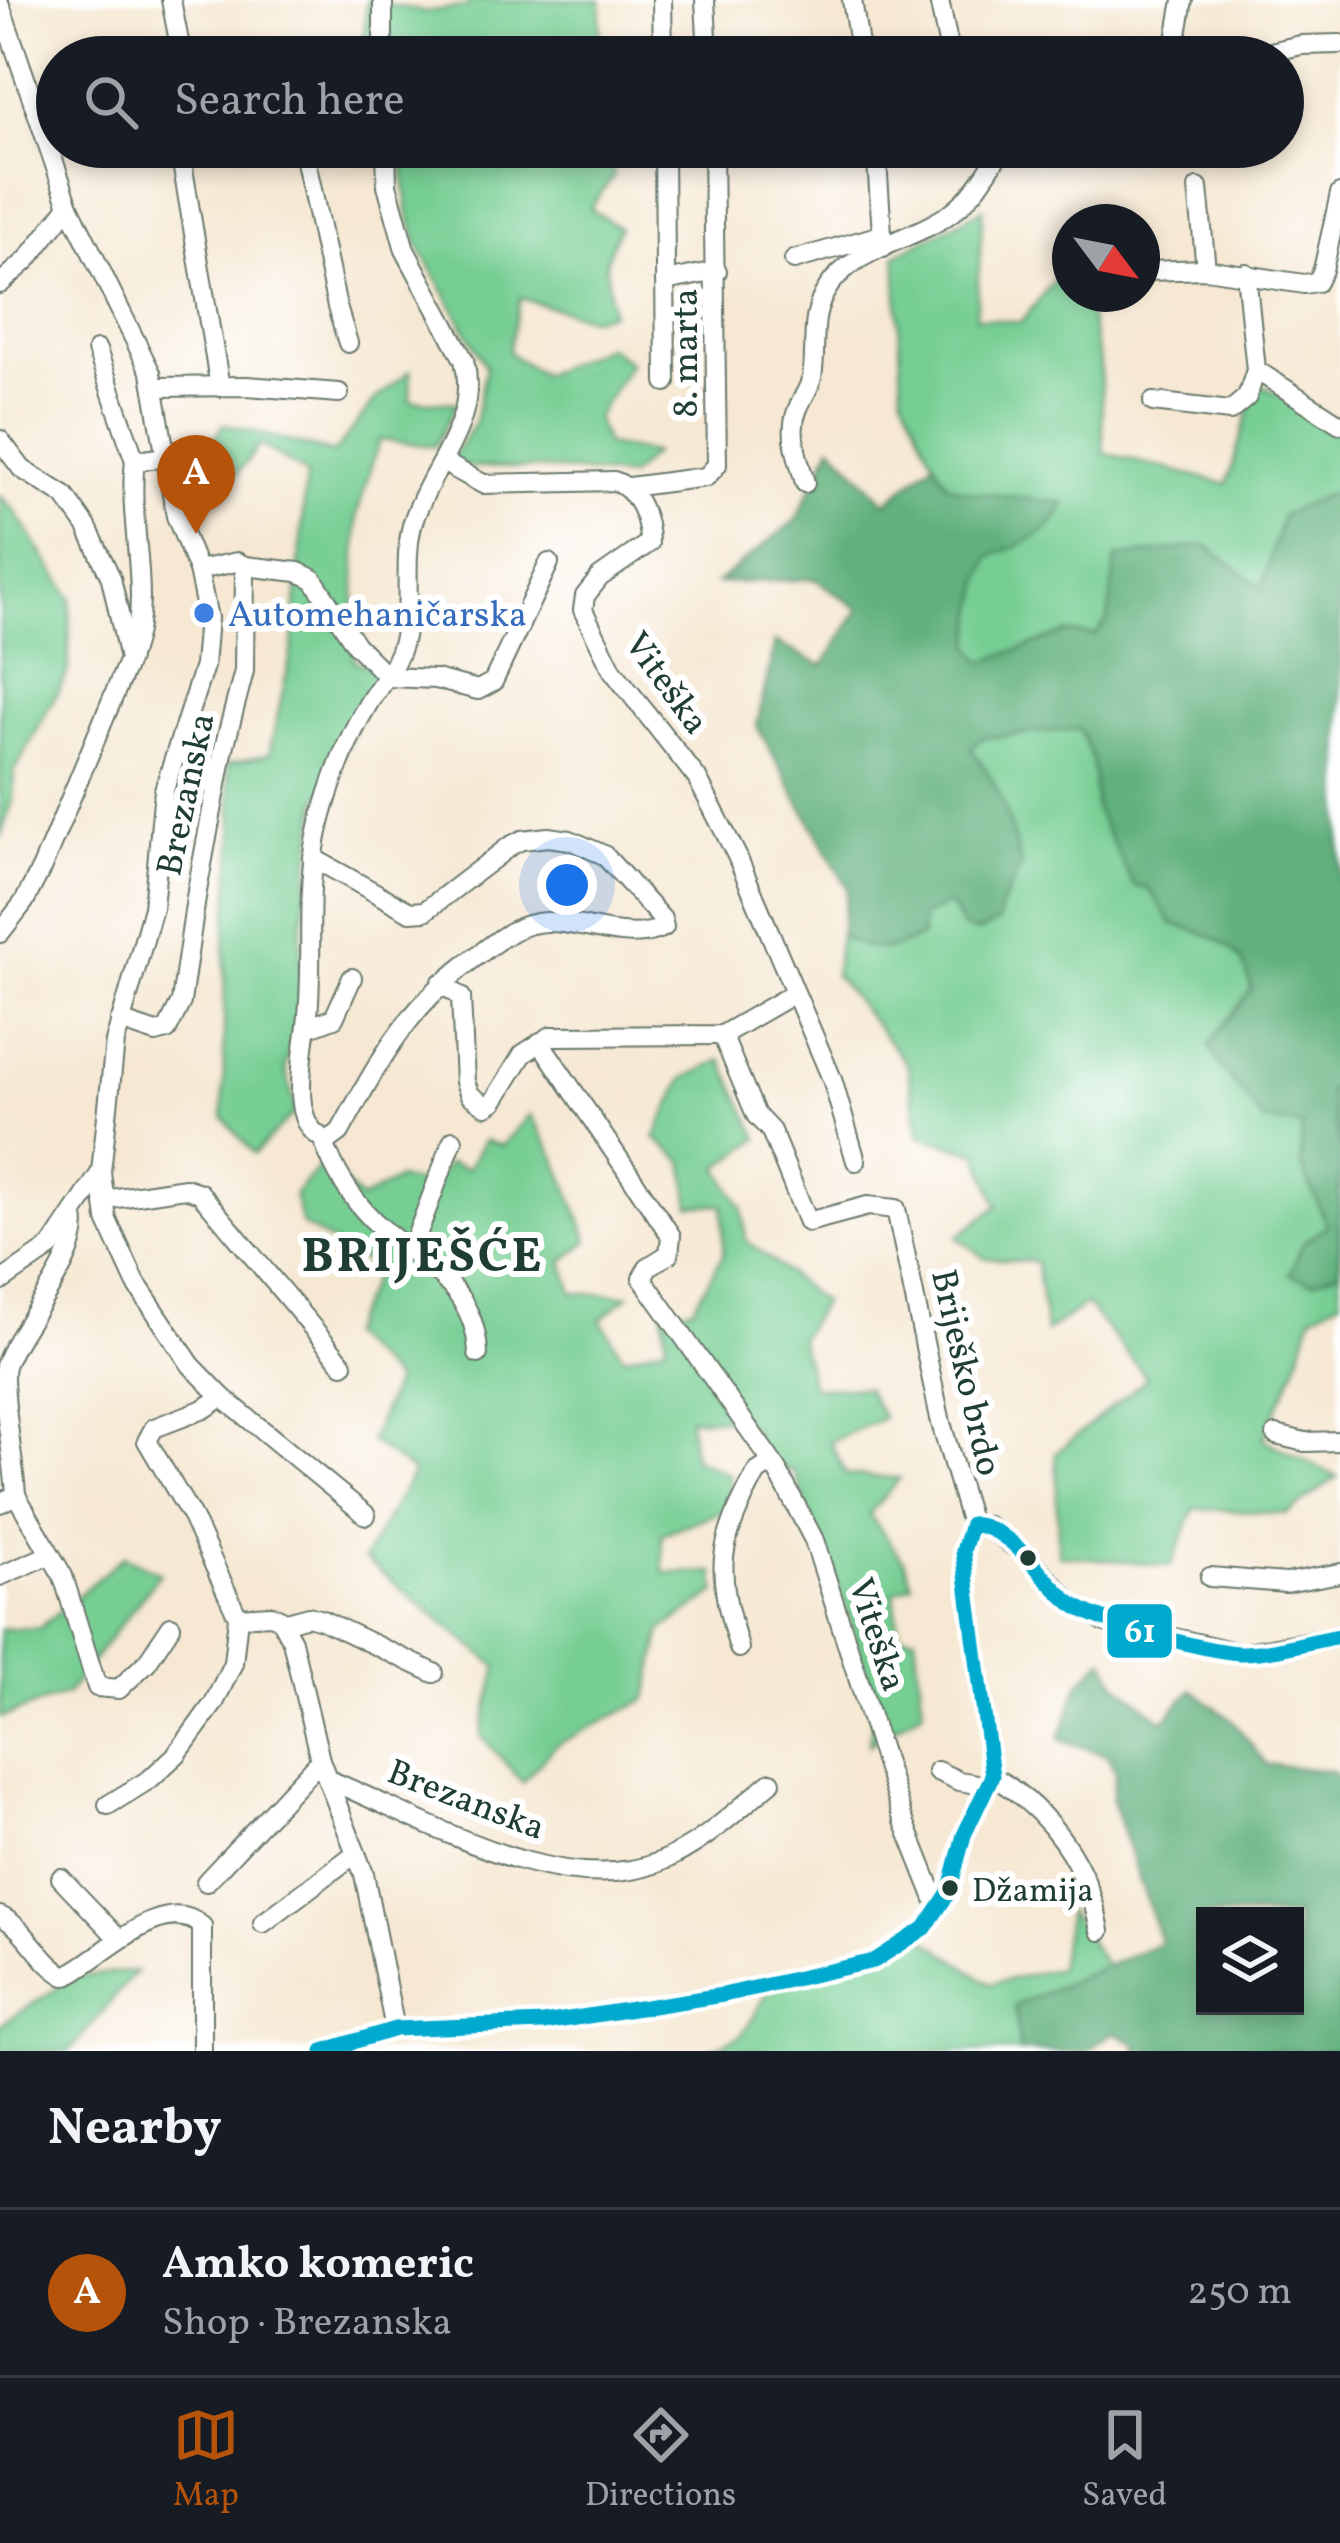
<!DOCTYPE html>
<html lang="en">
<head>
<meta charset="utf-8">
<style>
  body { margin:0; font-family:Vollkorn,serif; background:#20242c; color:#f1f3f6 }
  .controls { position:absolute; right:36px; bottom:36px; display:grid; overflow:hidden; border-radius:0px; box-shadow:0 6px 18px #0003 }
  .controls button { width:108px; height:108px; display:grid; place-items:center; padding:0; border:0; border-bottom:3px solid #363941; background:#171b24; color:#f1f3f6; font:60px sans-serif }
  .compass { position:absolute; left:1052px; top:204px; width:108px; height:108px; border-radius:50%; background:#171b24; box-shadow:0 6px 18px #0003; rotate:122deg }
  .you { position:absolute; left:567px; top:885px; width:42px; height:42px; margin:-30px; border:9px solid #fff; border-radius:50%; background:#1a73e8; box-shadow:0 0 0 18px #1a73e833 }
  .badge { display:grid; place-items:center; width:78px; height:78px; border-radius:50%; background:#b45309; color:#fff; font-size:39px; font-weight:700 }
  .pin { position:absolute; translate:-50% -99px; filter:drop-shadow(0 3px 6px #0008) }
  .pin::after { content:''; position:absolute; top:63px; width:42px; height:36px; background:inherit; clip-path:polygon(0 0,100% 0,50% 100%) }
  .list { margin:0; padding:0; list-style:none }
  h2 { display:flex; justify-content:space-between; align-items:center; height:156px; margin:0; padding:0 48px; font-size:51px }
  h2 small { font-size:39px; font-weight:400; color:#9ea1a6 }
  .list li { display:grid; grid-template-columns:78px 1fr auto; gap:36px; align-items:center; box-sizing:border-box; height:168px; padding:0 48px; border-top:3px solid #363941 }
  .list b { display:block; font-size:45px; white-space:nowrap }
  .list p { margin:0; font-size:39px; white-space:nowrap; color:#9ea1a6 }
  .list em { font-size:39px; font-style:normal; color:#9ea1a6 }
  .icon { flex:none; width:66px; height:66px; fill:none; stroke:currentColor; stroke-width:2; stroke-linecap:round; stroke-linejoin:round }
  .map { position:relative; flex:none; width:1340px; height:2051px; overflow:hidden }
  .search { position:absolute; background:#171b24; box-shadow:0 6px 18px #0003; left:36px; right:36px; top:36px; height:132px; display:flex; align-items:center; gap:30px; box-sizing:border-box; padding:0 42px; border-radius:66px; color:#9ea1a6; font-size:45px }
  .sheet { height:324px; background:#171b24 }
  nav { display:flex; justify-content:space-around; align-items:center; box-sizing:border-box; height:168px; border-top:3px solid #363941; background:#171b24; font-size:33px; color:#9ea1a6 }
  nav a { display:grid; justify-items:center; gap:6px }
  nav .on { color:#b45309 }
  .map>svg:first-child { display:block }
  .green { fill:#76ce93; stroke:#4a8664; stroke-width:3 }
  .forest { fill:#60b17d; stroke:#407758; stroke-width:3; fill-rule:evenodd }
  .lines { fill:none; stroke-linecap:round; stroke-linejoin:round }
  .minor-casing { stroke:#6a796c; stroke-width:22 }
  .minor { stroke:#fff; stroke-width:18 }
  .bus-1-casing { stroke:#fff; stroke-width:24 }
  .bus-1 { stroke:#00a9ce; stroke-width:15 }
  .shop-dot { fill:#3f7fe0; stroke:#fff; stroke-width:4.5 }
  .bus-dot { fill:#1f3d34; stroke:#fff; stroke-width:4.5 }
  .labels { text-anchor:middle; stroke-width:12; stroke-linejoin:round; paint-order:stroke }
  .bus-label { font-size:33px; fill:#1f3d34; stroke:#fff; text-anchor:start }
  .street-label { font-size:36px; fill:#1f3d34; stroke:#fff }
  .shop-label { font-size:36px; fill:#366cbe; stroke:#fff; text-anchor:start }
  .district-label { font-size:48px; font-weight:bold; letter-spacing:3px; fill:#1f3d34; stroke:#fff }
  .line-badge { stroke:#fff; stroke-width:4.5 }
  .badge-label { font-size:33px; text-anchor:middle; font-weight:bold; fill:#fff }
</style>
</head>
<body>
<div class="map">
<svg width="1340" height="2051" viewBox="0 0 1340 2051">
  <rect width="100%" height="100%" fill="#fff"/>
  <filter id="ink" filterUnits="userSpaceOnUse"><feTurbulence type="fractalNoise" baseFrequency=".00833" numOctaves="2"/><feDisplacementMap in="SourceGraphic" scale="24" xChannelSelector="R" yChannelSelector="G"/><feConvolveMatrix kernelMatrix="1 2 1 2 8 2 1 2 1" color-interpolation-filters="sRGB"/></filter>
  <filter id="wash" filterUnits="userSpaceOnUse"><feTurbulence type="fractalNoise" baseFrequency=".004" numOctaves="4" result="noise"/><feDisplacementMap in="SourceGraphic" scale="48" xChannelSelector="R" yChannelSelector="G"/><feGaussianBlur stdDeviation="2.7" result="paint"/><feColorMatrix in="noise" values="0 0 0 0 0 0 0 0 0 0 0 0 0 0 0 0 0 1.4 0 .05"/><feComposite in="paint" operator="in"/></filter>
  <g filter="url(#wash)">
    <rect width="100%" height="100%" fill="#f6e8d3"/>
    <!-- green -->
    <g class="green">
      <polygon points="367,0 424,12 468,6 469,0 601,0 600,49 564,49 560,57 362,57"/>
      <polygon points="401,147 609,147 614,175 590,209 619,227 606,260 611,313 590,318 520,298 508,352 541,375 607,346 630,363 596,418 606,445 653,453 629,477 551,469 470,467 451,460 475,422 486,366 419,247 408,212"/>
      <polygon points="983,209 976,317 1021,323 1070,259 1070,294 1084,294 1100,363 1104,453 1227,484 1257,383 1340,428 1340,1300 1312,1315 1297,1364 1263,1439 1337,1477 1287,1514 1195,1508 1171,1566 1058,1555 1056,1453 1147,1378 1086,1304 1046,1332 1036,1262 985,1258 957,1237 998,1206 978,1153 920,1136 907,1064 834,974 848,888 757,726 775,642 823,666 859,609 815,579 717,583 796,520 832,445 886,503 934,462 902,393 896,255"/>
      <polygon points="410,371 411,401 457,403 435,446 379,440 357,514 354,661 384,671 318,801 301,934 302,1014 285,1067 296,1111 254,1154 223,1117 225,949 234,834 227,764 269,754 293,646 306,474 260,444 218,498 189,480 224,424 334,453 376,399"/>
      <polygon points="0,496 15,511 71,598 68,672 14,773 13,799 0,838"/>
      <polygon points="722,1060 759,1139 719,1167 742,1208 746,1240 822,1302 800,1338 812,1387 866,1388 883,1418 830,1442 846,1475 900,1478 869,1514 905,1563 912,1584 894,1592 899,1634 915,1636 923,1710 869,1744 875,1702 850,1621 794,1471 752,1463 753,1429 739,1419 689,1418 693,1459 731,1475 726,1510 662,1534 664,1573 714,1572 717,1592 662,1630 647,1699 556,1745 522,1782 481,1735 498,1667 364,1559 413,1472 370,1441 395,1381 346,1335 377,1269 302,1225 294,1195 324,1161 361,1200 398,1179 430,1185 449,1163 467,1169 484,1140 502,1146 530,1114 556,1158 589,1241 563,1261 573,1293 629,1295 601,1319 623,1357 666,1345 663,1312 693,1307 723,1255 723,1204 691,1206 684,1161 655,1138 683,1079"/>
      <polygon points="124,1556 160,1573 67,1694 0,1718 0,1629 40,1628"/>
      <polygon points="1068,1911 1106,1966 1015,2006 1020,2051 707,2051 742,2035 775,1980 924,1938 990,1984 1058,1968"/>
      <polygon points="136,1971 70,2051 0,2051 0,2025 76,1976"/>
    </g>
    <!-- forest -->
    <g class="forest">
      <path d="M832,445L886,503L934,462L948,484L965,491L1065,503C1053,536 1020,544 990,557L982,578L971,645L983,662L1066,633L1096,635L1108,619L1116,558L1206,545L1262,588L1282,515L1340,489V1090H1329L1340,1148V1270L1312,1282L1290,1274L1303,1242L1327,1225L1301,1164L1302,1126L1263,1121C1245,1093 1222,1075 1209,1045L1251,990C1246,945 1210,934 1172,924L1149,889L1134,886L1096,811L1092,758L1079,729L981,738L971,749C1001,784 1010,822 1021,866L1000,909L998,922L978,932L963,928L949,904L921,917L922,936C890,953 872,953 840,936L848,888L757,726L775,642L823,666L859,609L815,579L717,583L796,520Z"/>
      <path d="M1104,1658L1117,1683L1163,1721L1192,1689L1233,1721L1266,1764L1331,1771L1340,1780V2051H1135L1137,2044L1114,2032L1087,2051H1020L1015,2006L1161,1942L1112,1800L1116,1774L1109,1756L1060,1739L1079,1684ZM1205,1916H1295V2006H1205Z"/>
    </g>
  </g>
  <g filter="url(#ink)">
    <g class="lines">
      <defs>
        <g id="minor">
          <polyline points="171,0 182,57"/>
          <polyline points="662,0 663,57"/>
          <polyline points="705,0 708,57"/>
          <polyline points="852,0 861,57"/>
          <polyline points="939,0 951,57"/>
          <polyline points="0,5 69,206 151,373 176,516 198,570 208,618 204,666 164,790 153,908 115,1042 101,1172 107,1220 136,1283 191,1365 222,1397 366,1515"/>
          <polyline points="383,57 383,0"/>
          <polyline points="1173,57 1183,0"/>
          <polyline points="1249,57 1301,45 1340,44"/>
          <polyline points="202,147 191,150 182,163 220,387"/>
          <polyline points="303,147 337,307 348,343"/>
          <polyline points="664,147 666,382"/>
          <polyline points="876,147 883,248"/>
          <polyline points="1198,188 1206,269"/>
          <polyline points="794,260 881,235"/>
          <polyline points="1148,271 1206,269 1304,284 1317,282 1323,270 1340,194"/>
          <polyline points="1246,273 1256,370 1340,424"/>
          <polyline points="665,281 717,271"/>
          <polyline points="0,284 27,260 69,206"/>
          <polyline points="97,350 135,461"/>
          <polyline points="155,387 247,386 339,393"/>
          <polyline points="1153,402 1230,411 1247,397 1256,370"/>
          <polyline points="0,440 22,469 65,496 87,527 111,578 129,659 42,867 24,902 0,933"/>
          <path d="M443,462L483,484L614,481C638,489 649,519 649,543L600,577L585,596L583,610L613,671L697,778L737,856L832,1079L856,1161"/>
          <path d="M805,483C799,460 788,434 797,411C801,399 809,390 812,377C817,350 810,322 823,296C847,248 912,242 952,212C975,195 988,171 1003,147"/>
          <polyline points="629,487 706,477 717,465 713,147"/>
          <polyline points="245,566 298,572 313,579 356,645 388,677 435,679 478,690 493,682 549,563"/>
          <path d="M132,650C152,594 127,522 135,461L167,457"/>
          <path d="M313,858L410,912L425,911L510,846L522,840L548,837L570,840L604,855L662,919L664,927C628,945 584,921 546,922C519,923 502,937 481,953C408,1005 382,1056 340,1132L329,1140C284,1130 306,1047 308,1015C314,951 304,887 320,823C330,785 347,738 368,704C381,682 397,666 403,641C413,602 402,559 413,522C431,465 480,424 464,360L405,250L387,185L386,147"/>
          <polyline points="441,983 461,997 465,1082 470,1095 486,1106 494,1101 523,1054 551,1036 722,1035 793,994"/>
          <polyline points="120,1021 156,1033 167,1030 181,1002 197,891 223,752 244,671 245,566 237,562 198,570"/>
          <polyline points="307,1028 334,1018 352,978"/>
          <polyline points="540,1042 671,1236 669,1254 648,1267 642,1278 775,1466 814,1540 902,1816 939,1909"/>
          <path d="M323,1140C334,1170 349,1196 372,1219C416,1262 476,1283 478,1354"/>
          <polyline points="104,1200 185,1188 200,1193 343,1364"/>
          <polyline points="412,1248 453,1140"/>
          <polyline points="0,1282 51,1247 101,1172"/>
          <polyline points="1276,1435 1305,1442 1340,1441"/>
          <polyline points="16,1495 63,1576 97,1687 119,1689 147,1662 171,1626"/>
          <path d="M0,1503L16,1495C15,1469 0,1384 5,1366C18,1326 83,1258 74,1217"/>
          <polyline points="971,1524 988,1526 1029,1558 1071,1603 1105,1622 1240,1653 1340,1636"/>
          <polyline points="0,1576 49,1555"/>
          <polyline points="1210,1577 1286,1583 1340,1573"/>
          <polyline points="238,1617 271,1615 280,1619 292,1641 320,1760 364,1874 395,2029"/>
          <polyline points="283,1623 308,1616 322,1620 434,1673"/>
          <path d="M739,1648C715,1567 717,1546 757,1472L768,1465L778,1470"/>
          <polyline points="937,1771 959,1781 989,1786"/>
          <path d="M992,1776C1050,1810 1088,1864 1100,1931"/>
          <path d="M329,1780C422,1818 556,1901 657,1863C701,1846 736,1811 771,1782"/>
          <polyline points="108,1805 150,1779 177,1754 214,1703 233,1663 238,1617 192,1517 147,1441 154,1428 204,1409 222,1397"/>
          <polyline points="61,1878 119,1939"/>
          <polyline points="206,1882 320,1760"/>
          <path d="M0,1916C27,1928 39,1962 65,1976C101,1960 162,1891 202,1926V2051"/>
          <polyline points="263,1923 356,1853"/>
          <polyline points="323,2051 395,2029 543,2023 723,1995 874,1961 925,1928 949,1892 964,1835 992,1776 963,1551 971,1524 941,1423 896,1209 868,1206 808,1222 771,1131 756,1115 722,1035"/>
        </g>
      </defs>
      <!-- minor casing -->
      <use href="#minor" class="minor-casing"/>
      <!-- minor -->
      <use href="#minor" class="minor"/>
      <defs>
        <g id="bus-1">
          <path d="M971,1524C1016,1529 1038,1577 1071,1603C1095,1622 1207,1651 1239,1653C1271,1654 1309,1641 1340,1636"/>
          <polyline points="323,2051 395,2029 543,2023 723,1995 874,1961 925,1928 949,1892 964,1835 992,1776 963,1551 971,1524"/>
        </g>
      </defs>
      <!-- bus-1 casing -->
      <use href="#bus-1" class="bus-1-casing"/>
      <!-- bus-1 -->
      <use href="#bus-1" class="bus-1"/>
    </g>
  </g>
  <!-- markers -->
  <circle class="shop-dot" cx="204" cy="613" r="12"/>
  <g class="bus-dot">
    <circle cx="1028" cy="1558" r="10"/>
    <circle cx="950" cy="1888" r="10"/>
  </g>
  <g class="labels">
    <!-- bus labels -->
    <g class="bus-label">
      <text x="972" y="1901">Džamija</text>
    </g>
    <!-- street labels -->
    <g class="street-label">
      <text transform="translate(684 353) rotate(-90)" y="13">8. marta</text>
      <text transform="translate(668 682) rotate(54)" y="13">Viteška</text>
      <text transform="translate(184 794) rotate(-78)" y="13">Brezanska</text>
      <text transform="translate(968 1372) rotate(77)" y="13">Briješko brdo</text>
      <text transform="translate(879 1634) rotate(72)" y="13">Viteška</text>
      <text transform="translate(467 1798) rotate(21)" y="13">Brezanska</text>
    </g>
    <!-- shop labels -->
    <g class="shop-label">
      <text x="228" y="626">Automehaničarska</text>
    </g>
    <!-- district labels -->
    <g class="district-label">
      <text x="423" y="1271">BRIJEŠĆE</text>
    </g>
  </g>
  <rect class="line-badge" x="1105" y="1602" width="69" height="58" rx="12" fill="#00a9ce"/>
  <g class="badge-label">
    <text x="1140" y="1642">61</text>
  </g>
</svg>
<div class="controls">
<button><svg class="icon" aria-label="layers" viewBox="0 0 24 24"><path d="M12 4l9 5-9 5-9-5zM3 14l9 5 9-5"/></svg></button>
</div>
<svg class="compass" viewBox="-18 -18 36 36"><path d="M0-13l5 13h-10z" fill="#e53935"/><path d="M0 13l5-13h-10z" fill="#9ea1a6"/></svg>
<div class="you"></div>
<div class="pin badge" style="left:196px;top:534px">A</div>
<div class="search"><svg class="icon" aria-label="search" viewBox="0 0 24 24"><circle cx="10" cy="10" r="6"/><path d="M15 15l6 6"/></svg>Search here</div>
</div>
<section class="sheet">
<h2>Nearby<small></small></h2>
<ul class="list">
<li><span class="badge">A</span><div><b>Amko komeric</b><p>Shop · Brezanska</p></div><em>250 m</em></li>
</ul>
</section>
<nav>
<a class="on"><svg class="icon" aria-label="map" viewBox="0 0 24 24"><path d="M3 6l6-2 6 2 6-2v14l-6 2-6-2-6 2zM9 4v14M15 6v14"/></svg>Map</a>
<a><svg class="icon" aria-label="directions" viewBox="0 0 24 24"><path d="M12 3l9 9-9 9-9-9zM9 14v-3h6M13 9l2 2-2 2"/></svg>Directions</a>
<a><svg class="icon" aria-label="saved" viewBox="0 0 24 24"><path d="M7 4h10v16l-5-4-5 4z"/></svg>Saved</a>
</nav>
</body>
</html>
